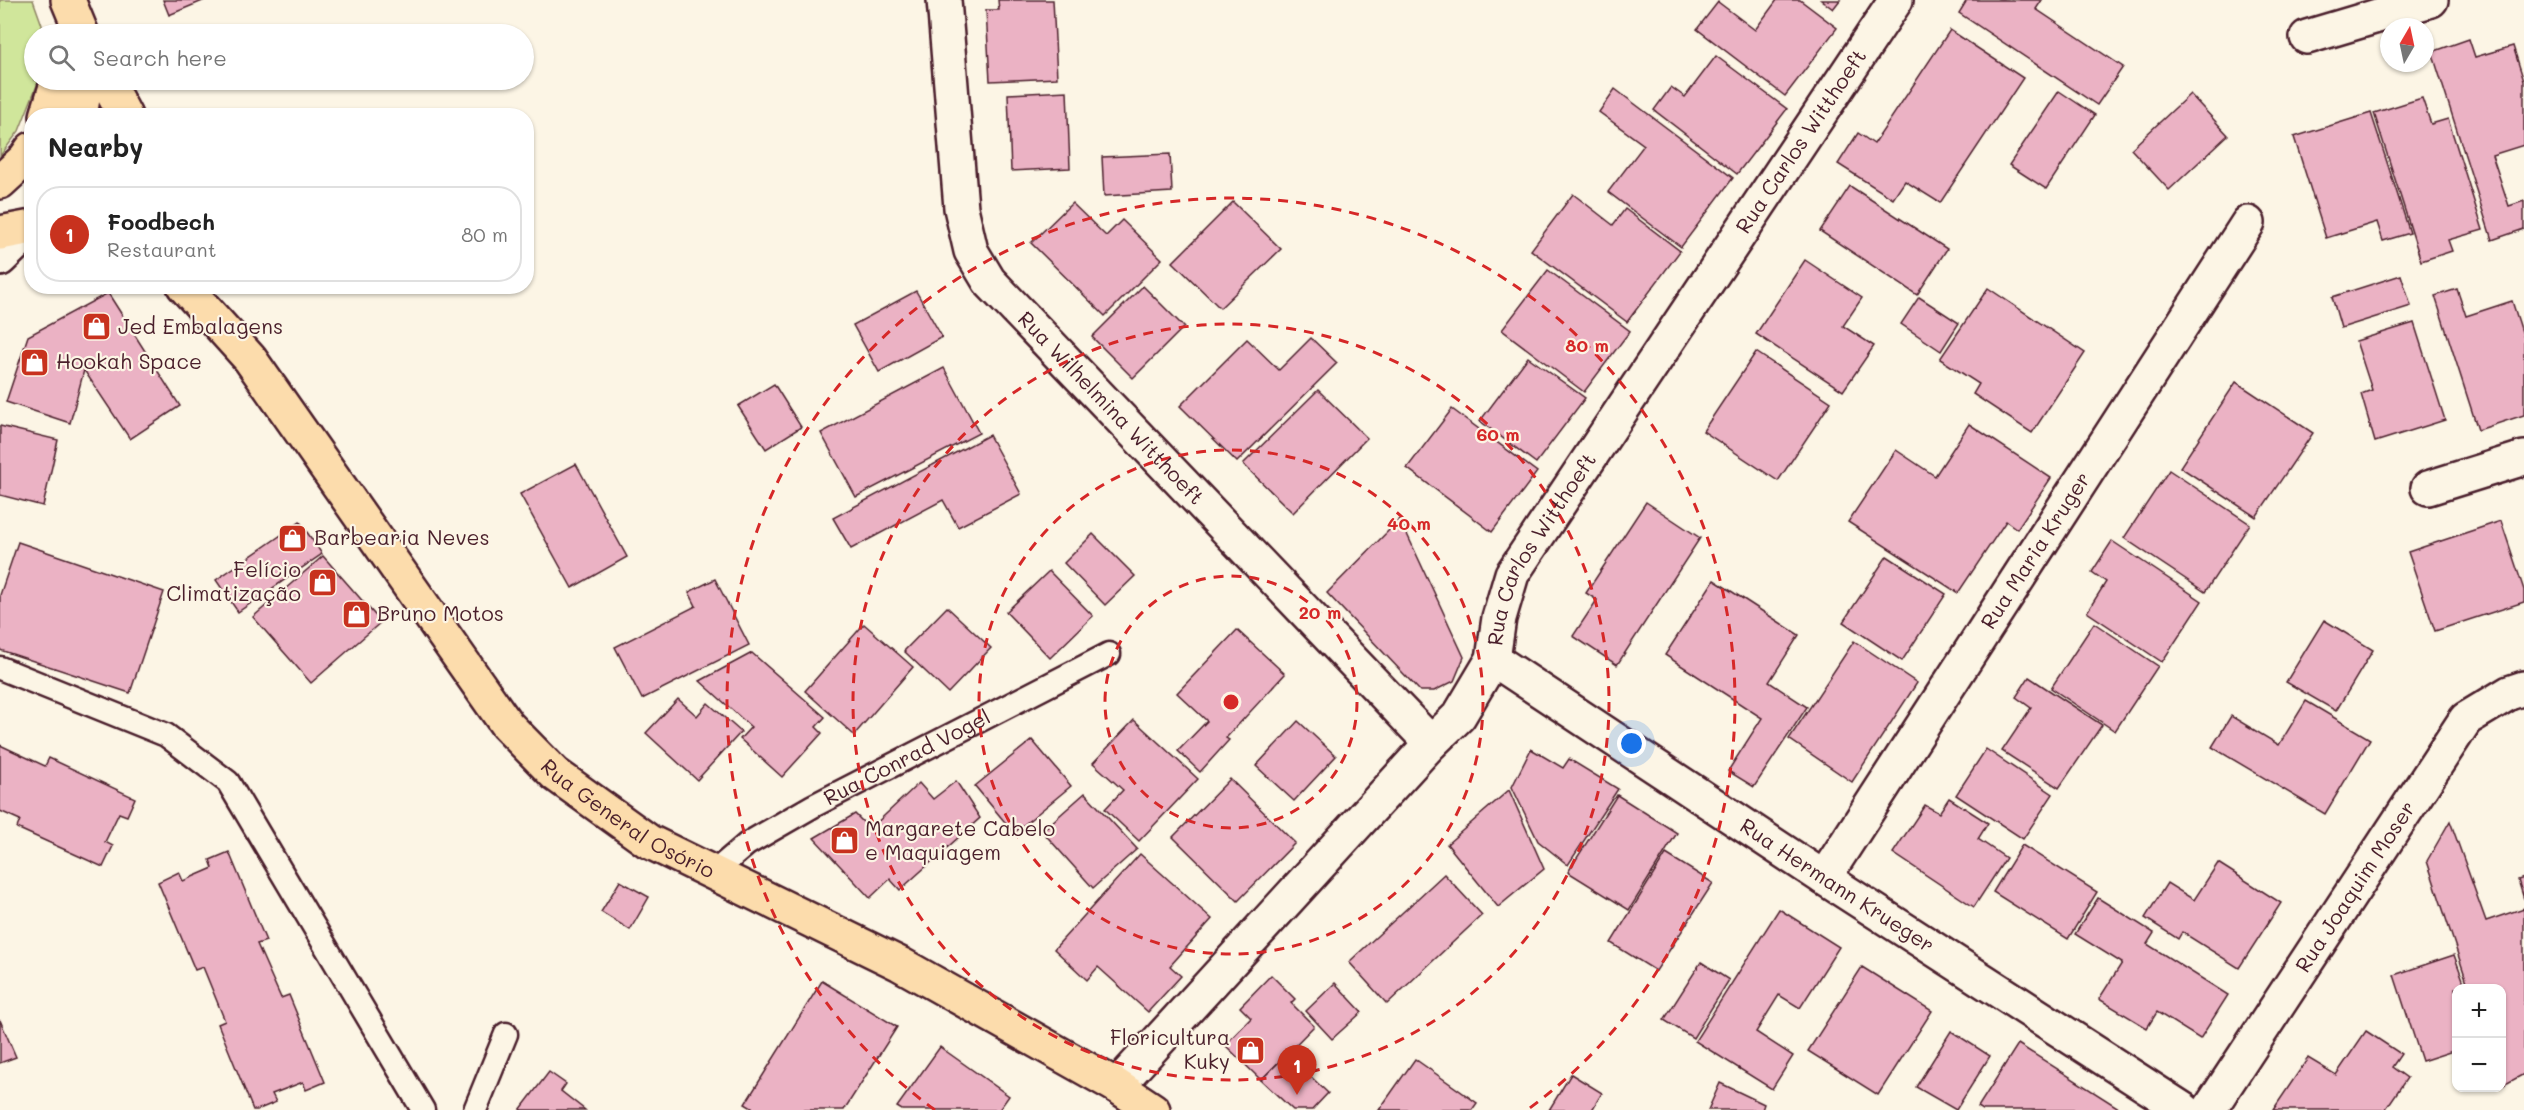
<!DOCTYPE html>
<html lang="en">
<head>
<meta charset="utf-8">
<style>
  body { margin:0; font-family:Mali,sans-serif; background:#f2f2f2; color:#222 }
  .controls { position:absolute; right:18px; bottom:18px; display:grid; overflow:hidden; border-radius:12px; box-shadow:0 2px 4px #0004 }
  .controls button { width:54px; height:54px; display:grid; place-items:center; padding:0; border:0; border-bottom:2px solid #e0e0e0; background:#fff; color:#222; font:30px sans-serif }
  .compass { position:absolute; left:2380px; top:18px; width:54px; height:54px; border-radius:50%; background:#fff; box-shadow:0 2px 4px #0004; rotate:9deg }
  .you { position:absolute; left:1632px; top:744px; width:21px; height:21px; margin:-15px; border:4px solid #fff; border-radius:50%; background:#1a73e8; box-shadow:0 0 0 9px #1a73e833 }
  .badge { display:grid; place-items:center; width:39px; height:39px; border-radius:50%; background:#c8321e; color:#fff; font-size:20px; font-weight:700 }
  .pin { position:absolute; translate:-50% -50px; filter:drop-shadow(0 2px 3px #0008) }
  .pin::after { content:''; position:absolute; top:32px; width:21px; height:18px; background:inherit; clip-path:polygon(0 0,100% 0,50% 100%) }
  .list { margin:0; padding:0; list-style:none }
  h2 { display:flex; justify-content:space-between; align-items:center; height:78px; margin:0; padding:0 24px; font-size:26px }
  h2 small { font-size:20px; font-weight:400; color:#767676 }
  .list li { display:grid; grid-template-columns:39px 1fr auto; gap:18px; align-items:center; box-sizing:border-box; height:96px; margin:0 12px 12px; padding:0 12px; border:2px solid #e0e0e0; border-radius:24px }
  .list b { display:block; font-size:22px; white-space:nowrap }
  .list p { margin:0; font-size:20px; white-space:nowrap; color:#767676 }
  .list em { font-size:20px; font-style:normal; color:#767676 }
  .icon { flex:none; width:33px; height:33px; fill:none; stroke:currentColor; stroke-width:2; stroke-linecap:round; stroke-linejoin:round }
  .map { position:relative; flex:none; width:2524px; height:1110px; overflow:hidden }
  .search { position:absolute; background:#fff; box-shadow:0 2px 4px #0004; left:24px; top:24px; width:510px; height:66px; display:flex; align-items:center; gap:15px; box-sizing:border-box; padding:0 21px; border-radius:33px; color:#767676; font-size:22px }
  .panel { position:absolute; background:#fff; box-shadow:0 2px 4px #0004; left:24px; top:108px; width:510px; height:186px; border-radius:24px }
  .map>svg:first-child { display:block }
  .green { fill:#d0e69b; stroke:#8d8263; stroke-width:1.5 }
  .building { fill:#ebb2c4; stroke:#4a1f2b; stroke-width:1.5 }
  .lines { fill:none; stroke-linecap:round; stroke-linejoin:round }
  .service-casing { stroke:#4a1f2b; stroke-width:27 }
  .minor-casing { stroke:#4a1f2b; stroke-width:38 }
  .secondary-casing { stroke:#4a1f2b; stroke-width:38 }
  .primary-casing { stroke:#4a1f2b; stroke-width:38 }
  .service { stroke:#fcf5e5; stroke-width:22 }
  .minor { stroke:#fcf5e5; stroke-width:33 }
  .secondary { stroke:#fcf5e5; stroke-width:33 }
  .primary { stroke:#fcdcac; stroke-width:33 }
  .ring { fill:none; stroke:#d62828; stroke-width:3; stroke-dasharray:10 8 }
  .labels { text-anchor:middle; stroke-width:4.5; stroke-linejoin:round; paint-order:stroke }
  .street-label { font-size:21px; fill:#4a1f2b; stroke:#fcf5e5 }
  .poi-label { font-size:21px; fill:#4a1f2b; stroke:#fcf5e5; text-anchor:start }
  .centre { fill:#d62828; stroke:#fcf5e5; stroke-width:3 }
  .ring-label { font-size:18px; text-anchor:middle; font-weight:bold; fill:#d62828; stroke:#fcf5e5; stroke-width:4.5; stroke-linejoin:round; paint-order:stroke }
</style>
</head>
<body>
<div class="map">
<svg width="2524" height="1110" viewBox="0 0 2524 1110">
  <rect width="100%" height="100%" fill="#fcf5e5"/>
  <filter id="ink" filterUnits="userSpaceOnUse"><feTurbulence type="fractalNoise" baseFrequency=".0167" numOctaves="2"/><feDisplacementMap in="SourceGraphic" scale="12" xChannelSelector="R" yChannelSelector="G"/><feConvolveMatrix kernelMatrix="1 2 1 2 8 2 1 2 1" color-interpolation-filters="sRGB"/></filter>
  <g filter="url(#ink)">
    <!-- green -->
    <polygon class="green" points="0,0 33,0 42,25 41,34 34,34 34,80 39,80 19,131 0,156"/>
    <!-- building -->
    <g class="building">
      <polygon points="163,0 205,0 169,15"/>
      <polygon points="998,0 1053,0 1057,78 990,81 986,10 999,10"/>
      <polygon points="1777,0 1800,0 1837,28 1785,96 1697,29 1718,2 1755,30"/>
      <polygon points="1821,0 1840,0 1833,9"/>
      <polygon points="1967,0 2042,0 2036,9 2123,67 2097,105 1959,13"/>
      <polygon points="1950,30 2023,78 1940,203 1905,181 1893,199 1838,164 1858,133 1874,144"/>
      <polygon points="2469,39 2475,57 2513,46 2524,81 2524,145 2492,155 2509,206 2524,201 2524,229 2492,240 2432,52"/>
      <polygon points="1716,56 1787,109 1737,174 1654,110 1671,87 1685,97"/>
      <polygon points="1615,89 1733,178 1681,247 1608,192 1644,145 1599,112"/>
      <polygon points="1067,91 1070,168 1011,171 1008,94"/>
      <polygon points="2059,91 2095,115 2046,189 2009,165"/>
      <polygon points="2190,94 2228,135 2169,190 2131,149"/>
      <polygon points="2422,98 2431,124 2448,119 2483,230 2448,240 2452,251 2421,261 2374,113"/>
      <polygon points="2371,113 2410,233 2383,241 2377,222 2326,238 2294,137"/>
      <polygon points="1170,154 1172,192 1104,196 1102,157"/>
      <polygon points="1850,186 1947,249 1917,295 1820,231"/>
      <polygon points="1573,194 1613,225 1625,209 1680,251 1627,322 1531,250"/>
      <polygon points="1233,202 1281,249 1220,308 1173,262"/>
      <polygon points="1072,203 1106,236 1122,220 1162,259 1105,316 1031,243"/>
      <polygon points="1805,260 1862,298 1843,326 1874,346 1843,391 1756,334"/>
      <polygon points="1548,270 1630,331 1584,392 1502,330"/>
      <polygon points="2401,275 2411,306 2341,328 2332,297"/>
      <polygon points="1143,286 1184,327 1133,378 1092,337"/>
      <polygon points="1988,288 2085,353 2032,433 1973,394 1979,384 1940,359"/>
      <polygon points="2457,289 2466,316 2512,301 2524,338 2524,415 2478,430 2435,296"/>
      <polygon points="916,291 942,337 879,372 853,325"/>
      <polygon points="108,293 180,406 130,439 84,370 70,423 6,402 28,336"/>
      <polygon points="1919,297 1959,323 1941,351 1901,324"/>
      <polygon points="2414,323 2445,420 2375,442 2361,394 2372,390 2356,341"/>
      <polygon points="1311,338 1337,363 1237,462 1180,406 1247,339 1279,370"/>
      <polygon points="1756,352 1831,402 1778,481 1703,431"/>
      <polygon points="1528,357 1585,398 1536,463 1480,421"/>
      <polygon points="944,368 979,433 856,497 821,433"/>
      <polygon points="2236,382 2313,433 2256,517 2180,467"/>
      <polygon points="774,384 801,427 766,449 738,406"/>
      <polygon points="1318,390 1367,438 1293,513 1243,464"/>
      <polygon points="1452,409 1537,472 1492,532 1407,468"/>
      <polygon points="1969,424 2051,478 2017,529 2006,521 1958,593 1848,522 1896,450 1935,476"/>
      <polygon points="0,426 58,440 43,506 0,495"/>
      <polygon points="989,435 1021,494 958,527 943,500 851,549 833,518"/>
      <polygon points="576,464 627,557 572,588 520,494"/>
      <polygon points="2169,470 2250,524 2205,592 2124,538"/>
      <polygon points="1646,502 1700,538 1617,665 1573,636 1597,600 1586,593"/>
      <polygon points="1400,519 1464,657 1454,681 1434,691 1420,691 1327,593"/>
      <polygon points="2501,521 2524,590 2524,602 2435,631 2408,552"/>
      <polygon points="300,522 322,554 238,612 216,580"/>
      <polygon points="1093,534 1135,576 1105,605 1064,563"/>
      <polygon points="2112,541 2202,601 2162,662 2087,612 2106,582 2092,572"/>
      <polygon points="18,542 164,592 130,693 0,650 0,595"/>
      <polygon points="323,556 381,622 311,683 253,617"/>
      <polygon points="1887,556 1946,594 1902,661 1843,622"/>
      <polygon points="1049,571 1093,616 1050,658 1006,612"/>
      <polygon points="715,579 749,645 642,699 615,647 696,606 689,592"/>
      <polygon points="1714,580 1799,635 1769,682 1807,707 1754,787 1728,771 1762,718 1665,655"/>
      <polygon points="947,607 991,648 948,693 904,651"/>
      <polygon points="2324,620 2373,650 2336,711 2286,682"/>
      <polygon points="2094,623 2158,666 2115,731 2051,688"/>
      <polygon points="864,624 913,667 854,735 805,691"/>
      <polygon points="1237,630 1285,674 1226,738 1229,740 1200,772 1178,751 1207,721 1177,693"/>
      <polygon points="1854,641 1917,683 1852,782 1789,739"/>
      <polygon points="752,653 825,717 816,727 822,733 782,777 740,739 751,727 700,681"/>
      <polygon points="2029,677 2102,725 2059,788 2002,751 2031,708 2016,697"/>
      <polygon points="678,699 697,716 708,703 741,732 697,780 646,733"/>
      <polygon points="2306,701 2370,739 2325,814 2212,747 2231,716 2279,745"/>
      <polygon points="1134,720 1198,779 1139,841 1105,809 1123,790 1093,763"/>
      <polygon points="1298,721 1336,756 1294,801 1256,766"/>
      <polygon points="1032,740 1071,786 1014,833 975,786"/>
      <polygon points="0,745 45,766 49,758 135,798 127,816 119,813 105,842 113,846 103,867 17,828 20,820 0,811"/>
      <polygon points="1531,749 1563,768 1569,759 1618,789 1568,865 1538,841 1512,787"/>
      <polygon points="1986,749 2053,794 2023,839 1956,795"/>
      <polygon points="1230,779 1295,843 1238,901 1173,837"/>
      <polygon points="956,781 980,818 900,890 890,879 870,898 814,838 855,814 870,829 919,783 933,799"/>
      <polygon points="1509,790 1544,869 1498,907 1447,844"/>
      <polygon points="1085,793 1137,849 1093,888 1042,831"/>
      <polygon points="1617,795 1677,833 1629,910 1568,872"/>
      <polygon points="1949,798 1988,823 1978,839 2006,858 1974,907 1893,853 1925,805 1939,813"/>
      <polygon points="2450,821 2486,921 2524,908 2524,1074 2502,1086 2502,988 2469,988 2427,861"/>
      <polygon points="2022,845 2097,892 2068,939 1993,892"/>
      <polygon points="229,852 266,941 257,944 281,998 289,995 325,1082 306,1090 303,1082 272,1094 276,1102 257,1110 253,1110 218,1024 225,1021 203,967 195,970 158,882 179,872 183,881 213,868 210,860"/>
      <polygon points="1140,854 1212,919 1170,966 1181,976 1148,1012 1098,967 1087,980 1054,949"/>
      <polygon points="1666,854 1713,883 1656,971 1611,943"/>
      <polygon points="2218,863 2281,903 2239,968 2182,932 2178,939 2145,918 2167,883 2194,900"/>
      <polygon points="1444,874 1482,915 1387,1004 1349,962"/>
      <polygon points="2524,878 2524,899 2518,880"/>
      <polygon points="620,881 649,897 630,930 601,912"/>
      <polygon points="2098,898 2154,933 2147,944 2228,995 2200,1039 2157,1012 2147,1028 2099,999 2122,963 2075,934"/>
      <polygon points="1779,909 1839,947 1800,1008 1779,995 1756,1032 1793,1056 1772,1089 1695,1041"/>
      <polygon points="2454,955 2466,988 2456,988 2456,1050 2422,1061 2394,975"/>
      <polygon points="1701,962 1729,980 1693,1038 1664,1020"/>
      <polygon points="1862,967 1932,1011 1878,1095 1808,1051"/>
      <polygon points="1271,975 1295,999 1291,1003 1314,1026 1261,1080 1225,1045 1251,1018 1240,1007"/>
      <polygon points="822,981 897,1027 844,1110 755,1110 745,1104"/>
      <polygon points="1335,983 1362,1012 1332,1039 1306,1011"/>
      <polygon points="0,1020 16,1057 0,1063"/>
      <polygon points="1951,1031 1990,1056 1956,1110 1916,1087"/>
      <polygon points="2366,1031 2401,1054 2392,1067 2407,1078 2385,1110 2273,1110 2308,1058 2336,1075"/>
      <polygon points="2018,1044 2122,1110 1983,1110 1978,1107"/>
      <polygon points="940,1047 1009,1096 999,1110 902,1110 897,1107"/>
      <polygon points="1287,1054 1328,1093 1312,1110 1293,1110 1261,1080"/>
      <polygon points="1415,1059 1477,1103 1472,1110 1379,1110"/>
      <polygon points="549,1072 566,1084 561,1091 585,1110 520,1110"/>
      <polygon points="1571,1074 1602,1093 1592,1110 1549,1110"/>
      <polygon points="1720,1083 1764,1104 1762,1110 1708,1110"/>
    </g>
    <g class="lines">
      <defs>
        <g id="service">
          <polyline points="0,668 166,735 228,782 423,1110"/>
          <path id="s1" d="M712,874L747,844L813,806L1109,654"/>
          <polyline points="475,1110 506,1034"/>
        </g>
        <g id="minor">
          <path id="s2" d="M944,0L961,208L971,251L989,281L1431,743"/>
          <polyline points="2307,37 2431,0"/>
          <polyline points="2428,488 2524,458"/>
          <path id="s3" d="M1493,659L1824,878L2184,1110"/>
          <path id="s4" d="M1824,878L2248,223"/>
          <path id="s5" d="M1117,1086L1431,743L1459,716L1493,659L1499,618L1512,574L1896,0"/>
          <path id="s6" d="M2209,1110L2466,719L2509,693L2524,688"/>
        </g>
        <polyline id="secondary" points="0,259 32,228"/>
        <g id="primary">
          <polyline points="68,0 82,34"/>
          <polyline points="106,80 125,116"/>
          <polyline points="47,116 58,80"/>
          <polyline points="80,116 83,98 83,80"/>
          <polyline points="0,182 25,159 32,149"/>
          <polyline points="0,233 32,227"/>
          <path id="s7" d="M184,286L250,359L507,725L555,774L648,841L900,964L1117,1086L1153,1110"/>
        </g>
      </defs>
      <!-- service casing -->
      <use href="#service" class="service-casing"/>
      <!-- minor casing -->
      <use href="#minor" class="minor-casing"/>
      <!-- secondary casing -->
      <use href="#secondary" class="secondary-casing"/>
      <!-- primary casing -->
      <use href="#primary" class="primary-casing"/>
      <!-- service -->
      <use href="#service" class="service"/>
      <!-- minor -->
      <use href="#minor" class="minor"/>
      <!-- secondary -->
      <use href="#secondary" class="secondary"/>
      <!-- primary -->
      <use href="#primary" class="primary"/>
    </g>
  </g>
  <!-- distance rings -->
  <g class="ring">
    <circle cx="1231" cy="702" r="126"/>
    <circle cx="1231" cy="702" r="252"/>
    <circle cx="1231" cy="702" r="378"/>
    <path d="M935 1110A504 504 0 1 1 1527 1110"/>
  </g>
  <!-- icons -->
  <defs>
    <symbol id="shop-square" viewBox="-11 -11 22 22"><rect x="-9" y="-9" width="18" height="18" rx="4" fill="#c8321e" stroke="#fcf5e5"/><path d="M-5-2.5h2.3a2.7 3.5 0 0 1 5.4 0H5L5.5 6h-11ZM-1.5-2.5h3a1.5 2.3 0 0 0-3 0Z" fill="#fff"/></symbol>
  </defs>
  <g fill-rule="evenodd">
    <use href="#shop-square" x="80" y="310" width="33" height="33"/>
    <use href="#shop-square" x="18" y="346" width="33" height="33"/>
    <use href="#shop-square" x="276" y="522" width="33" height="33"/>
    <use href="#shop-square" x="306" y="566" width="33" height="33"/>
    <use href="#shop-square" x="340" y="598" width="33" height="33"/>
    <use href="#shop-square" x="828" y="824" width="33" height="33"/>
    <use href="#shop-square" x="1234" y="1034" width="33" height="33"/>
  </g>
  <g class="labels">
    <!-- street labels -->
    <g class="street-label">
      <text dy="7" stroke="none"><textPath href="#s5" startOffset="1178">Rua Carlos Witthoeft</textPath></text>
      <text dy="7" stroke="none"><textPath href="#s2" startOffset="464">Rua Wilhelmina Witthoeft</textPath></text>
      <text dy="7" stroke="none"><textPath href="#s5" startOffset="692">Rua Carlos Witthoeft</textPath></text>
      <text dy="7" stroke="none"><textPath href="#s4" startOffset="390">Rua Maria Kruger</textPath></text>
      <text dy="7" stroke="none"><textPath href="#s1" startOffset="228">Rua Conrad Vogel</textPath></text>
      <text dy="7" stroke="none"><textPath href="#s7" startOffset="700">Rua General Osório</textPath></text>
      <text dy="7" stroke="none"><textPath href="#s3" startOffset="412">Rua Hermann Krueger</textPath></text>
      <text dy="7" stroke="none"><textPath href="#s6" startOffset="267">Rua Joaquim Moser</textPath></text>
    </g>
    <!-- poi labels -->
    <g class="poi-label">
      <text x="118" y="334">Jed Embalagens</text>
      <text x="56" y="369">Hookah Space</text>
      <text x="314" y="545">Barbearia Neves</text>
      <text x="301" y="577" text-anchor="end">Felício<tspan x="301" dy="24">Climatização</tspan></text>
      <text x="377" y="621">Bruno Motos</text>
      <text x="865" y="836">Margarete Cabelo<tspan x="865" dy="24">e Maquiagem</tspan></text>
      <text x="1230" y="1045" text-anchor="end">Floricultura<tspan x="1230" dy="24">Kuky</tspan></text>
    </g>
  </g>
  <circle cx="1231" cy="702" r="9" class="centre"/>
  <g class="ring-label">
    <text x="1587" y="352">80 m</text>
    <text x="1498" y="441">60 m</text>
    <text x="1409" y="530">40 m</text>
    <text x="1320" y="619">20 m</text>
  </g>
</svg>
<div class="controls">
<button>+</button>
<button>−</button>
</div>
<svg class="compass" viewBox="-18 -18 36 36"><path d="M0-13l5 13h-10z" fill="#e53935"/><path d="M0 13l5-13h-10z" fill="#767676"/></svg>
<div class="you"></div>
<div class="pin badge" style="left:1297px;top:1095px">1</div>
<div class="search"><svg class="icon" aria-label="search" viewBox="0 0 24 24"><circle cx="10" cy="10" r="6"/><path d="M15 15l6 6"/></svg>Search here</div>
<section class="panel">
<h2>Nearby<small></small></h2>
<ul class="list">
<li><span class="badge">1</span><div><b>Foodbech</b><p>Restaurant</p></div><em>80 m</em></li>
</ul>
</section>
</div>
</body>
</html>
